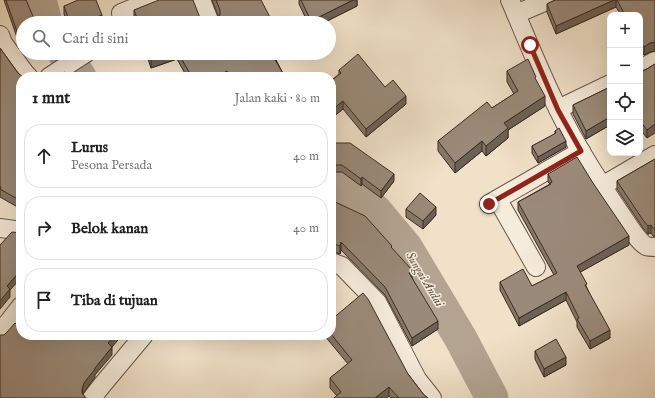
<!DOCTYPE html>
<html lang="id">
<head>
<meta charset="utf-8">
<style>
  body { margin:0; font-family:"IM FELL English",serif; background:#f6f6f6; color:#222 }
  .controls { position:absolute; right:12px; top:12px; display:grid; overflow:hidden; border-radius:8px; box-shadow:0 4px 16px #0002 }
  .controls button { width:36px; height:36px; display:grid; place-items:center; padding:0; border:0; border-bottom:1px solid #e0e0e0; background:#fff; color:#222; font:20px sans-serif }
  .stop { position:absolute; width:12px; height:12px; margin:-9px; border:3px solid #8f2418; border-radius:50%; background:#fff }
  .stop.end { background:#8f2418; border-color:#fff; box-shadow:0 1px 4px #0008 }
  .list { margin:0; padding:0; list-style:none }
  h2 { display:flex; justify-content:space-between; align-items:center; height:52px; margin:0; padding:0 16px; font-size:17px }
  h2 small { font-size:13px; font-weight:400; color:#767676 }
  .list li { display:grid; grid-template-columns:26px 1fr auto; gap:12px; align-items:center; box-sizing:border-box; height:64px; margin:0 8px 8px; padding:0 8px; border:1px solid #e0e0e0; border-radius:16px }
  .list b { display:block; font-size:15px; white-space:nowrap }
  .list p { margin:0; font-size:13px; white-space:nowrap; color:#767676 }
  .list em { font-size:13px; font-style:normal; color:#767676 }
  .icon { flex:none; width:22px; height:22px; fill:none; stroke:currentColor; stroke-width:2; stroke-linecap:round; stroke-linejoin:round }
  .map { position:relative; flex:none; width:655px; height:398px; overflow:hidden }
  .search { position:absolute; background:#fff; box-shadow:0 4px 16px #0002; left:16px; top:16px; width:320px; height:44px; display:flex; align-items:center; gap:10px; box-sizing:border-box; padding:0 14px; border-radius:22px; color:#767676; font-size:15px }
  .panel { position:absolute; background:#fff; box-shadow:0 4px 16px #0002; left:16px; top:72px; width:320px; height:268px; border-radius:16px }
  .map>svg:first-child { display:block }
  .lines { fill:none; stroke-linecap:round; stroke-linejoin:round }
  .river { stroke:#b3a391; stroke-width:33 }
  .street-casing { stroke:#68594c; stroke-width:20 }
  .street { stroke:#f6ecdc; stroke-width:18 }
  .wall { fill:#847768; stroke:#3b2c23 }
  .shaded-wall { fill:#6c6155; stroke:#3b2c23 }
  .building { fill:#9a8a79; stroke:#3b2c23 }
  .route { stroke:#8f2418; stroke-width:5 }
  .labels { text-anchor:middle; stroke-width:3; stroke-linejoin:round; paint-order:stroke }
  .water-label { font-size:12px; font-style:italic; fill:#5f5044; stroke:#f6ecdc }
</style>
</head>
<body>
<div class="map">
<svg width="655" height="398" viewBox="0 0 655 398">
  <rect width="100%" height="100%" fill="#f1e1c9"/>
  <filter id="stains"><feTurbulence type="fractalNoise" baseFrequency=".005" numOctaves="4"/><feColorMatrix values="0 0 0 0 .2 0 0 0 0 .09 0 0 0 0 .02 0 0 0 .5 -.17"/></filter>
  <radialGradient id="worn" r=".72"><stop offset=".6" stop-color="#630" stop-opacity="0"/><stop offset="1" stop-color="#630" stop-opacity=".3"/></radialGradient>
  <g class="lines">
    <!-- river -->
    <g class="river">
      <polyline points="40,0 46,23"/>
      <polyline points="64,53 80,77"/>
      <polyline points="331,187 343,188 375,210 406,247 461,339 492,398"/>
    </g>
    <defs>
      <g id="street">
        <polyline points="201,0 210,23"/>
        <path d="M510,0C526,37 541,75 559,111C576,146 597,178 618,210C625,219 636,240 646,246C649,247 652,247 655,247"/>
        <polyline points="121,13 154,0"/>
        <polyline points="516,14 549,0"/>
        <polyline points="0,35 3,43 25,73 29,77"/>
        <polyline points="640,69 655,61"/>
        <polyline points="49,77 86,53"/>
        <polyline points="558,109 610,84"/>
        <polyline points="602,186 655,155"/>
        <polyline points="498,200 536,267"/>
        <polyline points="489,204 581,151"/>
        <polyline points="0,228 21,231"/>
        <polyline points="331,262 342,266 377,302 417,379 432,398"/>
        <polyline points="0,333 21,306"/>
        <polyline points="92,398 103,384 144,335"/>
      </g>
    </defs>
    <!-- street casing -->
    <use href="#street" class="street-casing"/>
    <!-- street -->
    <use href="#street" class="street"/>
  </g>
  <!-- wall -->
  <g class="wall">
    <polygon points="4,0 26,0 23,23 23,48 21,49"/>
    <polygon points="212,0 261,0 218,20 219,18"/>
    <polygon points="299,0 357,0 357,6 323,23 308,23 299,4"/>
    <polygon points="555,0 655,0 655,51 650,52 644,55 640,49 640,15 621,15 616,7 556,34 547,12 547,4"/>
    <polygon points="64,6 102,23 67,23 64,14"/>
    <polygon points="134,10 200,18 204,22 206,23 136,23 134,19"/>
    <polygon points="0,48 21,77 21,209 0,197"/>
    <polygon points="146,53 275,53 276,60 285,77 187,77 177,59 151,68"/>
    <polygon points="655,64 647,138 640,129 640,71 645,70"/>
    <polygon points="339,70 385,87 406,104 366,137 343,109 333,117 331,115 331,81 339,74"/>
    <polygon points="507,71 536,81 545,106 508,130 508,138 486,156 482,151 455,173 438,151 438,141 492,108 514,94 507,82"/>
    <polygon points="610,87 610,125 586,139 573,114 573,105"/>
    <polygon points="555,131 566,147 538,163 532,153 532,146 555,134"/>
    <polygon points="331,143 394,181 381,198 362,184 361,186 342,172 331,172"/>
    <polygon points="655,159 655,237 653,236 651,233 648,234 643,228 617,189 617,181"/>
    <polygon points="548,174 629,245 580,272 587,288 610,338 590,349 577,327 577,322 566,300 519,326 500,290 500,282 532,286 554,275 518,210 518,202 550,184 548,182"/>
    <polygon points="331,200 392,249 412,278 438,329 412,346 385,295 341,250 340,254 334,252 331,252"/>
    <polygon points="406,209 436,215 423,229 406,217"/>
    <polygon points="331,320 408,374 424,395 428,398 391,398 389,396 337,396 330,388 330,378 348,364 324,335 331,335"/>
    <polygon points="535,351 566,365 544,377 535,359"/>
  </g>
  <!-- shaded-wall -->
  <g class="shaded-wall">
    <polygon points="353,0 357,0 357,6 323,23 311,23 311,21"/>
    <polygon points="614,0 616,0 616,7 556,34 556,26"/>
    <polygon points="102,15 102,23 81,23"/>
    <polygon points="23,41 23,48 21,49 21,43"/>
    <polygon points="655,42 655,51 650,52 644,55 644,47 650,43"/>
    <polygon points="167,53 177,53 177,59 151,68 151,59"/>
    <polygon points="276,54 276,63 273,56"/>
    <polygon points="227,71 227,77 216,77"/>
    <polygon points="406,96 406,104 366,137 366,129"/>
    <polygon points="545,96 545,106 508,130 508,138 486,156 486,146 504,123"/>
    <polygon points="343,101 343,109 333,117 333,109"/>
    <polygon points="610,117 610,125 586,139 586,131"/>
    <polygon points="655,124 655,133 647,138 647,130"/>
    <polygon points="482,141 482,151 455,173 455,163"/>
    <polygon points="566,141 566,147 538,163 538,157"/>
    <polygon points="394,174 394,181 381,198 381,191"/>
    <polygon points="362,177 362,184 361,186 361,179"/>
    <polygon points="436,207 436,215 423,229 423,221"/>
    <polygon points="651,225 651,233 648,234 648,226"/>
    <polygon points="629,236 629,245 577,274 577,266"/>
    <polygon points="341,242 341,250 340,254 340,246"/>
    <polygon points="21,270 21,278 10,290 10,297 0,309 0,301 7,286"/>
    <polygon points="412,270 412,278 409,273"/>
    <polygon points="566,292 566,300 519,326 519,318"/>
    <polygon points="438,321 438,329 412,346 412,338"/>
    <polygon points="610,330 610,338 590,349 590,341"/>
    <polygon points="115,335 122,335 108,352 108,343"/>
    <polygon points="112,347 112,355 95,375 95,377 84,392 82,397 82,389 84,383 95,368"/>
    <polygon points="566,357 566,365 544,377 544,369"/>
    <polygon points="389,387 389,396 387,398 375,398"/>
  </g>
  <!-- building -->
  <g class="building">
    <polygon points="6,0 26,0 36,23 23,23 23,41 21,43"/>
    <polygon points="78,0 96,0 102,15 81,23 70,23 64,6"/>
    <polygon points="159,0 193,0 200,18 204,22 206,23 139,23 134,10"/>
    <polygon points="216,0 261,0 273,23 215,23 218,20 220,15 220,10"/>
    <polygon points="301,0 353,0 311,21"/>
    <polygon points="555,0 614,0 556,26 547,4"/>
    <polygon points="617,0 655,0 655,42 650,43 644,47 640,40 640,15 625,15"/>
    <polygon points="0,48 18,73 23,77 21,77 21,201 0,189 1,188 0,186"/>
    <polygon points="149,53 167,53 151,59"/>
    <polygon points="178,53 275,53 276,54 273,56 285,77 230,77 227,71 216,77 192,77"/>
    <polygon points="358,54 385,87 393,80 406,96 366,129 343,101 333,109 331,107 331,81 341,73 339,70"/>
    <polygon points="528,59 536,77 535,78 545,96 504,123 508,128 486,146 482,141 455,163 438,141 487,102 492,108 518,91 507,71"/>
    <polygon points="655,64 655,124 647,130 640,121 640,71 645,70"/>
    <polygon points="65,72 69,77 56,77"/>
    <polygon points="610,87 610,117 586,131 573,105"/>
    <polygon points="559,128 566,141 538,157 532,146 556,133 555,131"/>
    <polygon points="331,143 350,143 394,174 381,191 362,177 361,179 342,165 331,165"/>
    <polygon points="577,157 593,183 629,236 577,266 587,284 585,285 610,330 590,341 577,319 579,318 566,292 519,318 500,282 523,269 532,286 557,273 518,202 551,184 550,183 552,182 548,174"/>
    <polygon points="655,159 655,229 653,228 651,225 648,226 643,220 617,181"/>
    <polygon points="420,193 436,207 423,221 406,209"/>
    <polygon points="331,200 365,216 392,246 391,247 412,270 409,273 438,321 412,338 385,287 341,242 340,246 334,244 331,244"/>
    <polygon points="12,232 21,233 21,270 7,286 10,289 0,301 0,244 0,245"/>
    <polygon points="363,293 368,299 408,374 424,395 428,398 399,398 389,387 375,398 334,398 341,392 330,378 352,360 331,334 331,320"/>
    <polygon points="15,323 21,328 21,335 29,335 29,336 30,335 115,335 108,343 112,347 95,368 95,369 84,383 82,389 82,393 86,398 0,398 0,335 4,335 8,331"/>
    <polygon points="556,339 566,357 544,369 535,351"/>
  </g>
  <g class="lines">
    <!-- route -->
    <polyline class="route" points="489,204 581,151 558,110 530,45"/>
  </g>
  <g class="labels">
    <!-- water labels -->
    <g class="water-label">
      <text transform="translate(425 279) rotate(59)" y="4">Sungai Andai</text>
    </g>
  </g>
  <rect width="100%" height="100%" filter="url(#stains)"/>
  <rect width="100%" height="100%" fill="url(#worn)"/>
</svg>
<div class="controls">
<button>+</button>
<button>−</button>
<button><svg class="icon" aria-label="locate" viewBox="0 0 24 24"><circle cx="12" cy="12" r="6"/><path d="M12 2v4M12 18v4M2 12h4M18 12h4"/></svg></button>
<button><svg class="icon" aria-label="layers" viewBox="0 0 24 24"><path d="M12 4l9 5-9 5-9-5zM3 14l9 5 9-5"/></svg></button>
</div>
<div class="stop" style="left:530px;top:45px"></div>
<div class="stop end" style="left:489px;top:204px"></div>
<div class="search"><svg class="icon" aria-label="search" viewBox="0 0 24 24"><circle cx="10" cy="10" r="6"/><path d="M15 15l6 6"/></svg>Cari di sini</div>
<section class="panel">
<h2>1 mnt<small>Jalan kaki · 80 m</small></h2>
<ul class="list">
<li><svg class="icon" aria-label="ahead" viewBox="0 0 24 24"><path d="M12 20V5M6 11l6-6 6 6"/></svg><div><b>Lurus</b><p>Pesona Persada</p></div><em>40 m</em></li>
<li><svg class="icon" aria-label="right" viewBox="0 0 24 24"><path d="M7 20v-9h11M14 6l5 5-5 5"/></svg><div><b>Belok kanan</b></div><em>40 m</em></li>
<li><svg class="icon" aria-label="arrive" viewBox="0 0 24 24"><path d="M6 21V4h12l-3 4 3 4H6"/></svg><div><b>Tiba di tujuan</b></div></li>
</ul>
</section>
</div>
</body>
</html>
